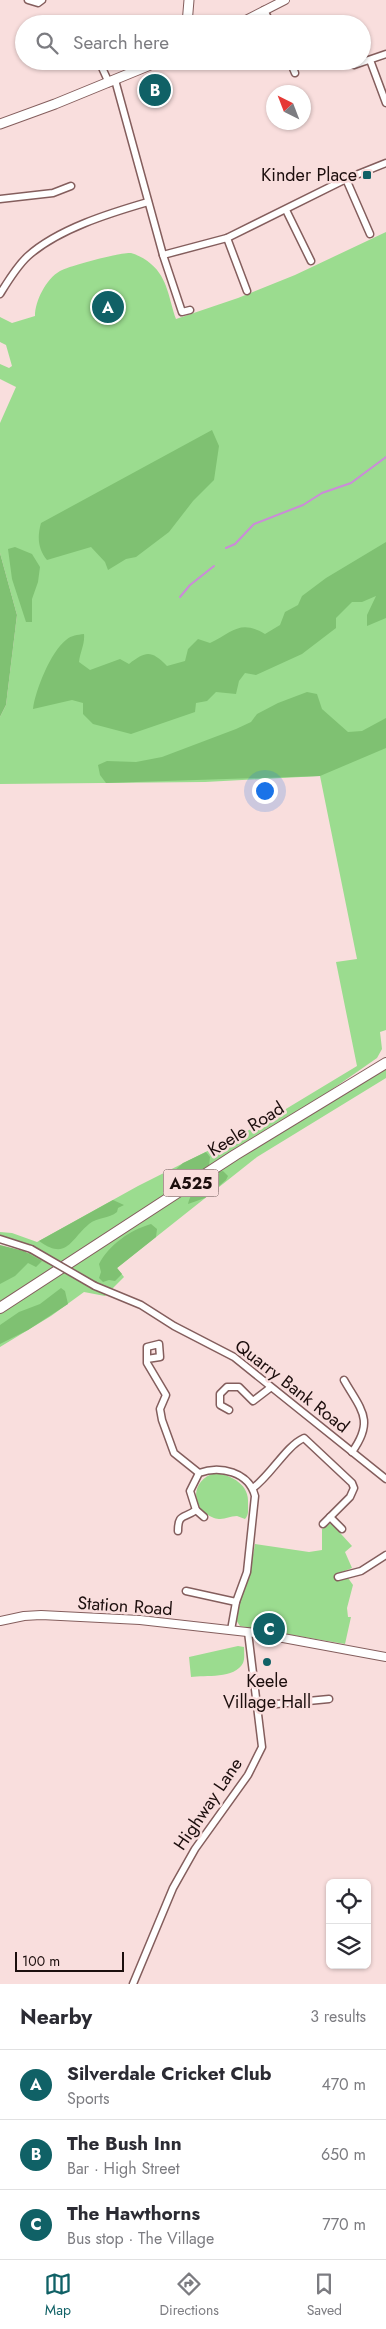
<!DOCTYPE html>
<html lang="en">
<head>
<meta charset="utf-8">
<style>
  body { margin:0; font-family:Jost,sans-serif; background:#f7f7f7; color:#2b2b33 }
  .controls { position:absolute; right:15px; bottom:15px; display:grid; overflow:hidden; border-radius:8px; box-shadow:0 1px 4px #0004 }
  .controls button { width:45px; height:45px; display:grid; place-items:center; padding:0; border:0; border-bottom:1px solid #e1e1e2; background:#fff; color:#2b2b33; font:25px sans-serif }
  .compass { position:absolute; left:266px; top:85px; width:45px; height:45px; border-radius:50%; background:#fff; box-shadow:0 1px 4px #0004; rotate:318deg }
  .scale { position:absolute; left:15px; bottom:12px; width:109px; box-sizing:border-box; padding-left:5px; border:2px solid #1c0e0d; border-top:0; font-size:14px; line-height:18px; white-space:nowrap; color:#1c0e0d; -webkit-text-stroke:4px #f9dedd; paint-order:stroke }
  .you { position:absolute; left:264px; top:790px; width:18px; height:18px; margin:-12px; border:4px solid #fff; border-radius:50%; background:#1a73e8; box-shadow:0 0 0 8px #1a73e833 }
  .badge { display:grid; place-items:center; width:32px; height:32px; border-radius:50%; background:#106166; color:#fff; font-size:16px; font-weight:700 }
  .pin { position:absolute; translate:-50% -50%; border:2px solid #fff; box-shadow:0 1px 5px #0006 }
  .list { margin:0; padding:0; list-style:none }
  h2 { display:flex; justify-content:space-between; align-items:center; height:65px; margin:0; padding:0 20px; font-size:21px }
  h2 small { font-size:16px; font-weight:400; color:#7c7c81 }
  .list li { display:grid; grid-template-columns:32px 1fr auto; gap:15px; align-items:center; box-sizing:border-box; height:70px; padding:0 20px; border-top:1px solid #e1e1e2 }
  .list b { display:block; font-size:19px; white-space:nowrap }
  .list p { margin:0; font-size:16px; white-space:nowrap; color:#7c7c81 }
  .list em { font-size:16px; font-style:normal; color:#7c7c81 }
  .icon { flex:none; width:28px; height:28px; fill:none; stroke:currentColor; stroke-width:2; stroke-linecap:round; stroke-linejoin:round }
  .map { position:relative; flex:none; width:386px; height:1984px; overflow:hidden }
  .search { position:absolute; background:#fff; box-shadow:0 1px 4px #0004; left:15px; right:15px; top:15px; height:55px; display:flex; align-items:center; gap:12px; box-sizing:border-box; padding:0 18px; border-radius:28px; color:#7c7c81; font-size:19px }
  .sheet { height:275px; background:#fff }
  nav { display:flex; justify-content:space-around; align-items:center; box-sizing:border-box; height:70px; border-top:1px solid #e1e1e2; background:#fff; font-size:14px; color:#7c7c81 }
  nav a { display:grid; justify-items:center; gap:2px }
  nav .on { color:#106166 }
  .map>svg:first-child { display:block }
  .green { fill:#9bdc8f }
  .forest { fill:#7fc172 }
  .lines { fill:none; stroke-linecap:round; stroke-linejoin:round }
  .stream { stroke:#cb8bd8; stroke-width:2 }
  .minor-casing { stroke:#845e5d; stroke-width:9 }
  .tertiary-casing { stroke:#845e5d; stroke-width:10 }
  .secondary-casing { stroke:#845e5d; stroke-width:11 }
  .primary-casing { stroke:#845e5d; stroke-width:12 }
  .minor { stroke:#fff; stroke-width:6 }
  .tertiary { stroke:#fff; stroke-width:8 }
  .secondary { stroke:#fff; stroke-width:9 }
  .primary { stroke:#fff; stroke-width:10 }
  .minor-bridge-casing { stroke:#845e5d; stroke-width:9; stroke-linecap:butt }
  .minor-bridge { stroke:#fff; stroke-width:6 }
  .poi-dot { fill:#106166; stroke:#f9dedd; stroke-width:2 }
  .labels { text-anchor:middle; stroke-width:5; stroke-linejoin:round; paint-order:stroke }
  .shield { fill:#f9dedd; stroke:#5e4c4b; stroke-width:1 }
  .shield-label { font-size:16px; font-weight:bold; fill:#1c0e0d }
  .poi-label { font-size:18px; fill:#1c0e0d; stroke:#f9dedd; text-anchor:end }
  .street-label { font-size:18px; fill:#1c0e0d; stroke:#f9dedd }
</style>
</head>
<body>
<div class="map">
<svg width="386" height="1984" viewBox="0 0 386 1984">
  <rect width="100%" height="100%" fill="#f9dedd"/>
  <!-- green -->
  <g class="green">
    <path d="M386,232V1030L380,1032L382,1049L377,1058L311,1104L122,1222L0,1303V1273L27,1255L32,1246L0,1236V1232L12,1233L37,1242L138,1186L261,1124L357,1066L336,962L357,959L320,776L205,782L0,784V717L6,705L17,615L0,553V423L16,387L0,379V364L9,368L12,366L6,345L0,342V317L12,323L35,316C35,301 46,279 60,271C69,266 121,252 131,253C138,255 146,259 151,264C168,278 169,300 176,319L238,298L295,275Z"/>
    <polygon points="386,1068 386,1078 257,1157 117,1268 124,1277 105,1296 84,1292 51,1316 0,1347 0,1313 273,1136"/>
    <path d="M215,1473C232,1475 250,1485 248,1504C248,1510 249,1515 245,1519L237,1516C228,1516 224,1521 214,1518C190,1509 190,1480 215,1473Z"/>
    <path d="M329,1524H332L352,1546L345,1552L352,1568L337,1574L338,1580L348,1578L353,1585L347,1608L348,1617H351L345,1644L240,1626L236,1620C241,1594 251,1570 255,1544L309,1552L322,1550V1529Z"/>
    <path d="M238,1646L244,1647C244,1652 245,1659 243,1663C235,1679 205,1675 191,1677L189,1657Z"/>
  </g>
  <!-- forest -->
  <g class="forest">
    <path d="M212,430L219,446L214,480L193,501L169,532L136,557L126,559L108,570L105,562L91,547L47,560C38,549 37,537 41,523Z"/>
    <path d="M386,542V618L367,626V615L376,596L362,602H352L336,618V628L302,654L256,675L245,673L239,681L236,694L216,692L207,701L196,703L195,712L131,734L93,724L83,714V703L72,700L33,709C35,691 51,651 66,640C72,635 77,635 84,634C85,644 80,652 79,662L90,670L120,659L129,664C146,651 151,650 167,666L185,661L188,649L198,639L210,643C233,632 240,619 265,634L280,625L285,612L298,605L302,596L326,578Z"/>
    <polygon points="15,547 32,554 40,567 38,582 32,599 32,622 26,622 12,579 8,549"/>
    <polygon points="0,553 17,615 6,705 0,717"/>
    <polygon points="307,692 317,694 322,709 348,732 362,731 386,718 386,748 320,776 106,783 100,775 98,765 107,761 136,762 162,757 236,729 251,722 257,714 278,703"/>
    <path d="M206,1152L210,1157L209,1166C202,1171 185,1178 178,1177L174,1171L183,1163Z"/>
    <path d="M223,1171L228,1176L226,1180L205,1198L188,1204C192,1187 206,1174 223,1171Z"/>
    <path d="M113,1200L124,1205L118,1208L117,1212C109,1219 97,1217 89,1224C70,1240 67,1261 39,1241Z"/>
    <path d="M151,1224L157,1229L156,1237L117,1268L122,1274L115,1281L109,1280L103,1282L99,1278L101,1272L99,1264C109,1245 130,1230 151,1224Z"/>
    <polygon points="0,1245 24,1251 42,1261 36,1267 28,1263 15,1276 0,1284"/>
    <polygon points="61,1288 65,1291 68,1304 28,1330 0,1344 0,1325 19,1312 40,1304"/>
  </g>
  <g class="lines">
    <!-- stream -->
    <g class="stream">
      <polyline points="226,548 235,544 254,524 303,505 322,493 351,483 386,457"/>
      <polyline points="180,597 190,585 214,566"/>
    </g>
    <defs>
      <g id="minor">
        <polyline points="28,0 38,3 42,0"/>
        <polyline points="264,10 271,24"/>
        <polyline points="370,60 386,103"/>
        <polyline points="99,61 109,83"/>
        <polyline points="290,61 295,73"/>
        <polyline points="354,65 386,54"/>
        <polyline points="115,80 163,255 227,238 346,179 386,163"/>
        <polyline points="346,179 370,234"/>
        <polyline points="0,199 53,193 71,186"/>
        <polyline points="286,210 311,261"/>
        <polyline points="227,238 247,291"/>
        <polyline points="163,255 182,312 190,310"/>
        <path d="M0,294C8,281 17,266 28,256C58,229 110,213 148,202"/>
        <polyline points="0,1239 31,1249"/>
        <polyline points="95,1286 141,1305 174,1326 234,1357 386,1479"/>
        <polyline points="147,1359 160,1357 159,1344 147,1347 147,1363 166,1395 160,1409 162,1420 174,1453 199,1473"/>
        <path d="M344,1380C361,1410 375,1420 352,1452"/>
        <polyline points="229,1410 220,1405 220,1394 227,1387 239,1387 253,1401 270,1388"/>
        <path d="M253,1488C271,1475 286,1446 304,1438L352,1483L354,1488L350,1497L323,1524"/>
        <polyline points="196,1510 204,1517"/>
        <polyline points="330,1517 342,1529"/>
        <path d="M178,1531C178,1513 184,1519 196,1510L190,1491L199,1473C220,1465 249,1472 255,1496L247,1572L236,1602L231,1630"/>
        <polyline points="338,1577 361,1571 386,1555"/>
        <polyline points="186,1591 236,1602"/>
        <polyline points="256,1706 329,1699"/>
        <polyline points="133,1984 173,1888 195,1849 248,1775 262,1747 248,1632"/>
      </g>
      <g id="tertiary">
        <polyline points="238,24 285,0"/>
        <polyline points="0,1621 24,1616 41,1615 140,1620 256,1633 386,1657"/>
      </g>
      <g id="secondary">
        <polyline points="187,24 189,0"/>
        <polyline points="0,124 55,104 160,61"/>
      </g>
      <polyline id="primary" points="0,1308 235,1155 386,1063"/>
    </defs>
    <!-- minor casing -->
    <use href="#minor" class="minor-casing"/>
    <!-- tertiary casing -->
    <use href="#tertiary" class="tertiary-casing"/>
    <!-- secondary casing -->
    <use href="#secondary" class="secondary-casing"/>
    <!-- primary casing -->
    <use href="#primary" class="primary-casing"/>
    <!-- minor -->
    <use href="#minor" class="minor"/>
    <!-- tertiary -->
    <use href="#tertiary" class="tertiary"/>
    <!-- secondary -->
    <use href="#secondary" class="secondary"/>
    <!-- primary -->
    <use href="#primary" class="primary"/>
    <defs>
      <polyline id="minor-bridge" points="31,1249 95,1286"/>
    </defs>
    <!-- minor-bridge casing -->
    <use href="#minor-bridge" class="minor-bridge-casing"/>
    <!-- minor-bridge -->
    <use href="#minor-bridge" class="minor-bridge"/>
  </g>
  <!-- markers -->
  <g class="poi-dot">
    <rect x="362" y="170" width="10" height="10" rx="2.5"/>
    <circle cx="267" cy="1662" r="5"/>
  </g>
  <g class="labels">
    <!-- shield labels -->
    <rect class="shield" x="163.5" y="1169.5" width="55" height="27" rx="4"/>
    <g class="shield-label">
      <text x="191" y="1189">A525</text>
    </g>
    <!-- poi labels -->
    <g class="poi-label">
      <text x="357" y="181">Kinder Place</text>
      <text x="267" y="1687" text-anchor="middle">Keele<tspan x="267" dy="21">Village Hall</tspan></text>
    </g>
    <!-- street labels -->
    <g class="street-label">
      <text transform="translate(246 1129) rotate(-32)" y="6">Keele Road</text>
      <text transform="translate(292 1386) rotate(38)" y="6">Quarry Bank Road</text>
      <text transform="translate(125 1606) rotate(4)" y="6">Station Road</text>
      <text transform="translate(208 1804) rotate(-56)" y="6">Highway Lane</text>
    </g>
  </g>
</svg>
<div class="controls">
<button><svg class="icon" aria-label="locate" viewBox="0 0 24 24"><circle cx="12" cy="12" r="6"/><path d="M12 2v4M12 18v4M2 12h4M18 12h4"/></svg></button>
<button><svg class="icon" aria-label="layers" viewBox="0 0 24 24"><path d="M12 4l9 5-9 5-9-5zM3 14l9 5 9-5"/></svg></button>
</div>
<svg class="compass" viewBox="-18 -18 36 36"><path d="M0-13l5 13h-10z" fill="#e53935"/><path d="M0 13l5-13h-10z" fill="#7c7c81"/></svg>
<div class="scale">100 m</div>
<div class="you"></div>
<div class="pin badge" style="left:108px;top:307px">A</div>
<div class="pin badge" style="left:155px;top:90px">B</div>
<div class="pin badge" style="left:269px;top:1629px">C</div>
<div class="search"><svg class="icon" aria-label="search" viewBox="0 0 24 24"><circle cx="10" cy="10" r="6"/><path d="M15 15l6 6"/></svg>Search here</div>
</div>
<section class="sheet">
<h2>Nearby<small>3 results</small></h2>
<ul class="list">
<li><span class="badge">A</span><div><b>Silverdale Cricket Club</b><p>Sports</p></div><em>470 m</em></li>
<li><span class="badge">B</span><div><b>The Bush Inn</b><p>Bar · High Street</p></div><em>650 m</em></li>
<li><span class="badge">C</span><div><b>The Hawthorns</b><p>Bus stop · The Village</p></div><em>770 m</em></li>
</ul>
</section>
<nav>
<a class="on"><svg class="icon" aria-label="map" viewBox="0 0 24 24"><path d="M3 6l6-2 6 2 6-2v14l-6 2-6-2-6 2zM9 4v14M15 6v14"/></svg>Map</a>
<a><svg class="icon" aria-label="directions" viewBox="0 0 24 24"><path d="M12 3l9 9-9 9-9-9zM9 14v-3h6M13 9l2 2-2 2"/></svg>Directions</a>
<a><svg class="icon" aria-label="saved" viewBox="0 0 24 24"><path d="M7 4h10v16l-5-4-5 4z"/></svg>Saved</a>
</nav>
</body>
</html>
